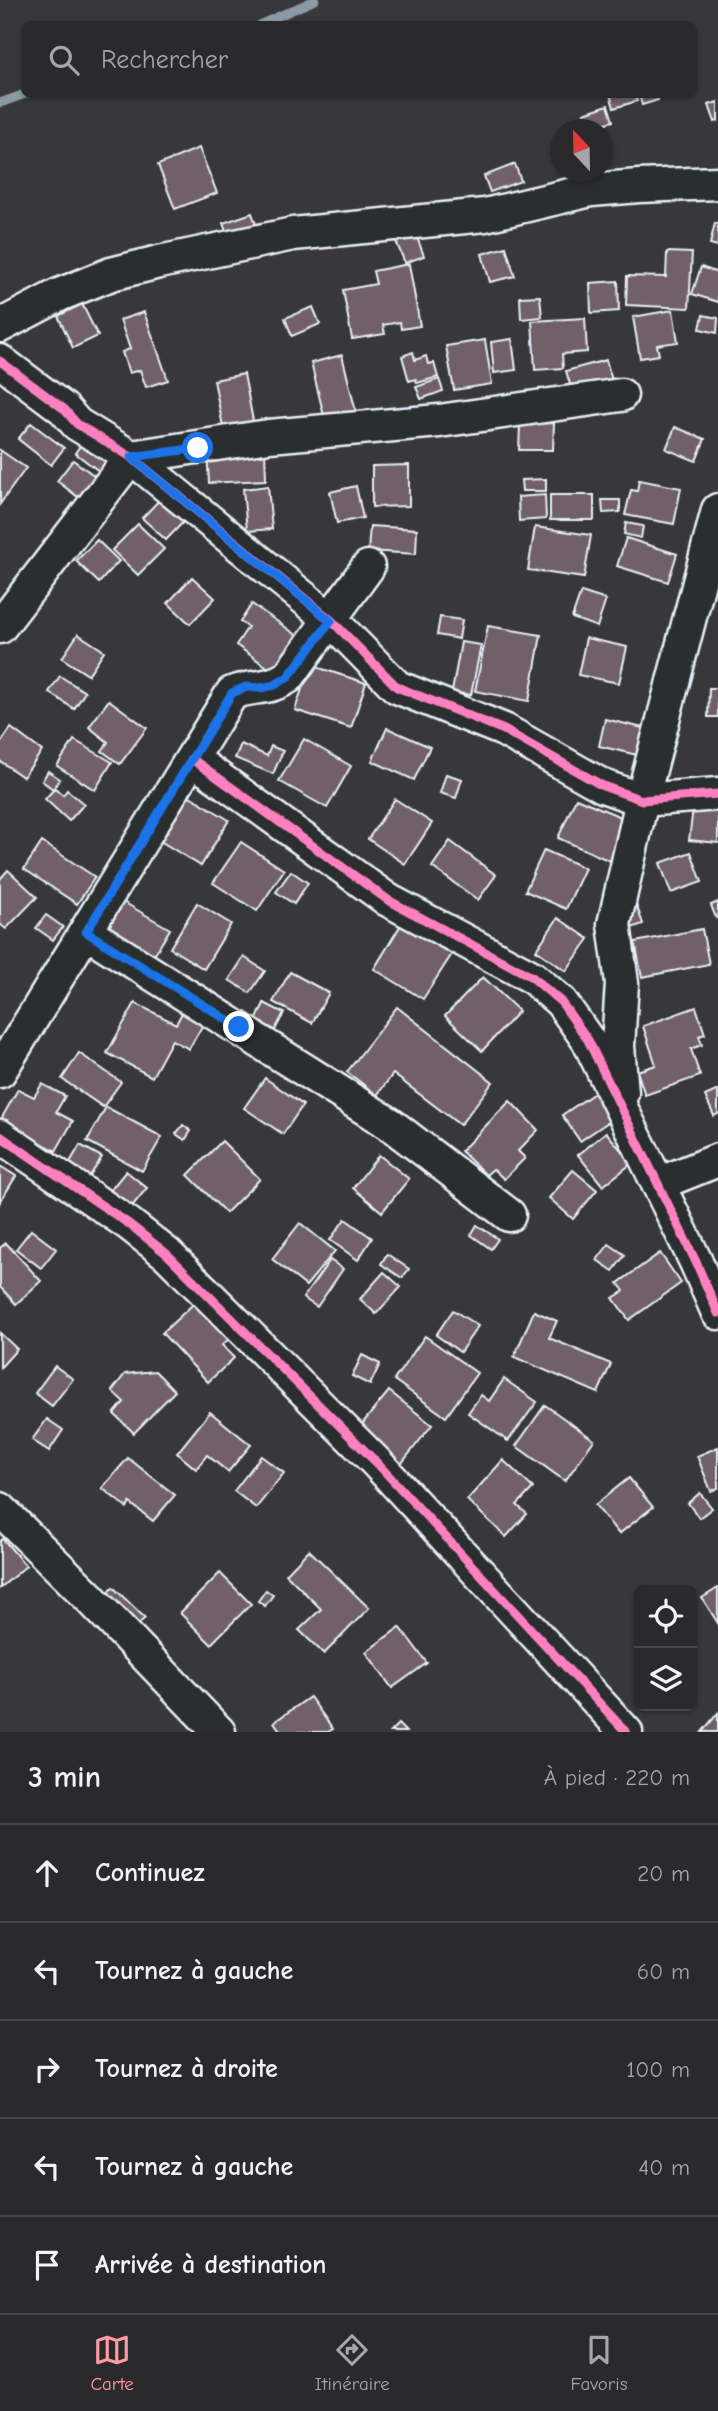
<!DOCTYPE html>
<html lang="fr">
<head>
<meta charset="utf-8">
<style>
  body { margin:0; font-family:"Comic Neue",sans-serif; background:#323134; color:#f1f3f6 }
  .controls { position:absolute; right:21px; bottom:21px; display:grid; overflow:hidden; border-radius:10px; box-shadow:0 2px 5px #0004 }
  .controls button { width:63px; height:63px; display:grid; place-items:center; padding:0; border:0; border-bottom:2px solid #464548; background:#2a292c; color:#f1f3f6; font:35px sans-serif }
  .compass { position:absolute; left:550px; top:119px; width:63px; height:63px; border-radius:50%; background:#2a292c; box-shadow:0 2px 5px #0004; rotate:338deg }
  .stop { position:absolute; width:21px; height:21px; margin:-16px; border:5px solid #1a73e8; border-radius:50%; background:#fff }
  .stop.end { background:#1a73e8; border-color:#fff; box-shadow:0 2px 7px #0008 }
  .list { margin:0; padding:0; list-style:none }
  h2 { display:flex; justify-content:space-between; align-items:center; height:91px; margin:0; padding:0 28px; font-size:30px }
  h2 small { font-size:23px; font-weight:400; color:#a5a6a9 }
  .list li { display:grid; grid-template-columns:46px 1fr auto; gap:21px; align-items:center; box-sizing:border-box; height:98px; padding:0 28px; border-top:2px solid #464548 }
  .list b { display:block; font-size:26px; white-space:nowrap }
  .list em { font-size:23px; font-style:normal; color:#a5a6a9 }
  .icon { flex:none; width:38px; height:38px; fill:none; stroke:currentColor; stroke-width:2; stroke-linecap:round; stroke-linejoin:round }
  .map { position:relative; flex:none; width:718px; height:1732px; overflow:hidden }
  .search { position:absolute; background:#2a292c; box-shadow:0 2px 5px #0004; left:21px; right:21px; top:21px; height:77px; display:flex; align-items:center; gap:18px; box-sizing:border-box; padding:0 24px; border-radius:10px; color:#a5a6a9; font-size:26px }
  .sheet { height:581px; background:#2a292c }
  nav { display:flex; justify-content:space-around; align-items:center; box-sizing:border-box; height:98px; border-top:2px solid #464548; background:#2a292c; font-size:19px; color:#a5a6a9 }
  nav a { display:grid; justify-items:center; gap:4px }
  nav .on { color:#ff9aa2 }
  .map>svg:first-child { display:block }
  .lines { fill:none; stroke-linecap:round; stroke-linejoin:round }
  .stream { stroke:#8a9ba6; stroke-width:9 }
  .building { fill:#726069; stroke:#e8f1f8; stroke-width:2 }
  .minor-casing { stroke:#e8f1f8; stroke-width:37 }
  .minor { stroke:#2a2d2e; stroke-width:32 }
  .cycleway-casing { stroke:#2a2d2e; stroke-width:13 }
  .cycleway { stroke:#ff80c0; stroke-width:9 }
  .route { stroke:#1a73e8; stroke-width:9 }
</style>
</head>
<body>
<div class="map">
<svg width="718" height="1732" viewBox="0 0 718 1732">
  <rect width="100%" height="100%" fill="#38373a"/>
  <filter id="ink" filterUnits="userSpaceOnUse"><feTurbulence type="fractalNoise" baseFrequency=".0143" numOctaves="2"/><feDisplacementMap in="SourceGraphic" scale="14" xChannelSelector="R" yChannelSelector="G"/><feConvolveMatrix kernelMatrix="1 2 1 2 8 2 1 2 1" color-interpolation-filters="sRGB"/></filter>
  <g filter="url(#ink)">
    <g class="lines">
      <!-- stream -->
      <g class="stream">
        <polyline points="261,24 315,0"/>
        <polyline points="0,103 25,94"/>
      </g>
    </g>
    <!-- building -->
    <g class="building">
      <polygon points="610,94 635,94 637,101 614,108"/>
      <polygon points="639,94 656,94 658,100 642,105"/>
      <polygon points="718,102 718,121 715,122 709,105"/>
      <polygon points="608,105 613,121 589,128 584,113"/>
      <polygon points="560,147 560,164 554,150"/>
      <polygon points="199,148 217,193 175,209 158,165"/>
      <polygon points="515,164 521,181 490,192 484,176"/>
      <polygon points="564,172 584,172 584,173 568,180"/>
      <polygon points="252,213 258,230 230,241 223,223"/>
      <polygon points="715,223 718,224 718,246 710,244"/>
      <polygon points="415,232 424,256 405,263 395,239"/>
      <polygon points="506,247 515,276 490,282 482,254"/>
      <polygon points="667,252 692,253 689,308 626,305 627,276 666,277"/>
      <polygon points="409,264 420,326 401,329 400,322 383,325 385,334 352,339 343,290 376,284 373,271"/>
      <polygon points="701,267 718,273 718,302 692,294"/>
      <polygon points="618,281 619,311 591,313 590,283"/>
      <polygon points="540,296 542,317 521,319 520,297"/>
      <polygon points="82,304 98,336 73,348 58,316"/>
      <polygon points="313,307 320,324 292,336 285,318"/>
      <polygon points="673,310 678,342 657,345 659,355 640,358 633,317"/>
      <polygon points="144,312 168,380 146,387 140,370 129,373 122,352 130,349 120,320"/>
      <polygon points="703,315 718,318 717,333 700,329"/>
      <polygon points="585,318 587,352 562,354 563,368 535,370 532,321"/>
      <polygon points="512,339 516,370 494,373 491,342"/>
      <polygon points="485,340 492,384 454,390 446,346"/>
      <polygon points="413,352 415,360 426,356 428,364 434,363 438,377 417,383 416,379 409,381 402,356"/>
      <polygon points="342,355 357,416 326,424 311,363"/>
      <polygon points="606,360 614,387 574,398 566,371"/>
      <polygon points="244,374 254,426 224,432 214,380"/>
      <polygon points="439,379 443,391 421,399 416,387"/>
      <polygon points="31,423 64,448 51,465 18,439"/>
      <polygon points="554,423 553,450 519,450 520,424"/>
      <polygon points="675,427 705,439 696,461 666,449"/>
      <polygon points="83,442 111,463 103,474 75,453"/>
      <polygon points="265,449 266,480 209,483 207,451"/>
      <polygon points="0,450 26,468 0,504"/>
      <polygon points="73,460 99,479 82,500 57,481"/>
      <polygon points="409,465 409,506 372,507 372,466"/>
      <polygon points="546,479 546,491 522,491 521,480"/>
      <polygon points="639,480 681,488 674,524 625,515 631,490 637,491"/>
      <polygon points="268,486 272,529 247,531 243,489"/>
      <polygon points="356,486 363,518 337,523 330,492"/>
      <polygon points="167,492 190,515 166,540 142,518"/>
      <polygon points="545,495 546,519 519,521 518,497"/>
      <rect x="550" y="495" width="44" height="25"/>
      <polygon points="602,500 620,500 620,512 603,513"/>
      <polygon points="626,523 643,526 641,538 624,534"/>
      <polygon points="138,524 164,549 138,575 112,550"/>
      <polygon points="370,526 417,529 416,554 368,551"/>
      <polygon points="535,527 591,535 584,578 528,570"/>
      <polygon points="626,538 677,554 668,582 617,566"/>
      <polygon points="97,540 119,561 99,583 76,561"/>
      <polygon points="192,577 215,598 190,624 168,603"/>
      <polygon points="581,592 606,600 597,627 572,618"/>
      <polygon points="252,604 298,636 273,671 236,645 248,627 240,622"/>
      <polygon points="440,617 462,620 459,639 437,635"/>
      <polygon points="488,626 541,635 529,701 475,691"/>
      <polygon points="78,634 104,651 88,675 62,658"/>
      <polygon points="586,638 627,647 619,683 578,675"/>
      <polygon points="461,642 481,645 471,695 452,692"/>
      <polygon points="310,665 366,683 351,728 295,710"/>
      <polygon points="60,676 85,692 74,709 49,692"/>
      <polygon points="709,688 718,688 718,717 708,717"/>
      <polygon points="109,700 147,728 120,764 102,751 108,742 89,727"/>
      <polygon points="605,719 643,728 637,755 599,746"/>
      <polygon points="11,728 42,751 23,777 0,761 0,744"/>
      <polygon points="387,728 430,747 414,780 372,761"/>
      <polygon points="304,739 351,766 327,808 279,781"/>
      <polygon points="74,740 112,762 95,790 57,766"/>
      <polygon points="241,744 267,756 271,746 283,751 273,774 235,758"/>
      <polygon points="48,771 60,779 53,789 42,781"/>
      <polygon points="446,774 462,779 456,798 440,793"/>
      <polygon points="55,788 63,795 67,790 84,804 69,821 45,799"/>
      <polygon points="185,793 229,820 201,866 157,839"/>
      <polygon points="576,798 628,820 610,861 558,838"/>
      <polygon points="395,799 432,823 405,864 368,839"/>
      <polygon points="694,800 718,803 718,843 689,840"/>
      <polygon points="450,841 496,875 478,900 432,867"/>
      <polygon points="42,842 95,877 77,904 24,869"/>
      <polygon points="241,842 284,870 257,911 213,883"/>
      <polygon points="544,850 585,868 566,909 525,891"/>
      <polygon points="691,852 702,882 671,893 660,863"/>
      <polygon points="8,870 37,897 6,929 0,924 0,879"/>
      <polygon points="291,871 308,883 294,904 276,892"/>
      <polygon points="118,899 170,929 154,956 102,927"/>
      <polygon points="718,902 718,917 716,918 711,905"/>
      <polygon points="197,903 231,924 204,969 170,948"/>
      <polygon points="636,904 643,924 629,929 622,909"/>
      <polygon points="46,915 63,927 53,940 36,928"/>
      <polygon points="558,918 589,939 566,971 536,950"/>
      <polygon points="402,923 452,954 423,999 374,969"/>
      <polygon points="702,929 709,964 642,977 635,942"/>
      <polygon points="244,957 265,971 250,993 229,980"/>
      <polygon points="290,972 329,993 312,1023 273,1002"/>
      <polygon points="483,977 519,1011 482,1051 445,1016"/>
      <polygon points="188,1002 209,1014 189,1049 172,1040 152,1077 107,1053 135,1003 176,1024"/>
      <polygon points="264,1003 284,1013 275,1030 256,1021"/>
      <polygon points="397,1007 493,1082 460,1125 393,1074 377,1095 347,1072"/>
      <polygon points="696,1007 705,1034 699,1036 702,1045 691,1049 700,1076 645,1095 637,1071 656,1065 643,1026"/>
      <polygon points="79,1053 121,1082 103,1107 62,1079"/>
      <polygon points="265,1078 303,1105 283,1134 244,1108"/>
      <polygon points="42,1084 65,1096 56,1112 73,1121 56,1151 0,1121 18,1089 34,1097"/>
      <polygon points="718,1090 718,1114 714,1116 705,1096"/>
      <polygon points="596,1092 614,1118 580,1141 562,1115"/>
      <polygon points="510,1101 538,1130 518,1151 525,1158 504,1179 493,1169 486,1175 461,1151"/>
      <polygon points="106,1107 162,1137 142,1171 87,1141"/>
      <polygon points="183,1125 191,1131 185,1140 176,1134"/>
      <polygon points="606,1132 632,1163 603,1186 578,1155"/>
      <polygon points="222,1141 260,1179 226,1213 188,1175"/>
      <polygon points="80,1145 102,1157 90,1176 69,1164"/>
      <polygon points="379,1155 409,1179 382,1212 353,1188"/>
      <polygon points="0,1166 16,1176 0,1202"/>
      <polygon points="573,1170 597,1190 573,1219 549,1198"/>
      <polygon points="126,1171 147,1188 129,1210 108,1193"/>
      <polygon points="345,1219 372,1238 358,1260 330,1240"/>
      <polygon points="300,1223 335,1251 306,1286 272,1259"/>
      <polygon points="477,1225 498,1239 491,1249 471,1235"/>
      <polygon points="31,1230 56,1249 41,1268 16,1249"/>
      <polygon points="6,1243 41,1281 16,1304 0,1287 0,1248"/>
      <polygon points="609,1244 625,1255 613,1271 597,1260"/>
      <polygon points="660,1253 681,1283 629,1320 613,1298 624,1291 618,1283"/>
      <polygon points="387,1254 409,1269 402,1278 381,1264"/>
      <polygon points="330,1260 343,1269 317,1307 303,1298"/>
      <polygon points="384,1272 401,1287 376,1314 360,1299"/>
      <polygon points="203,1295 237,1332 222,1345 234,1358 208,1382 162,1333"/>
      <polygon points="453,1310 478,1326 460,1352 436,1335"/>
      <polygon points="534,1311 557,1321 549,1338 611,1364 598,1393 514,1357"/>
      <polygon points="0,1333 17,1349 0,1368"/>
      <polygon points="425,1336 477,1373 446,1417 394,1380"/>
      <polygon points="362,1355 380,1364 370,1385 352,1376"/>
      <polygon points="55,1366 73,1379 52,1406 35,1393"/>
      <polygon points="155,1371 175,1391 134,1433 114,1414 124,1402 112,1391 125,1374"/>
      <polygon points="504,1379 537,1402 508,1441 468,1413 481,1395 489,1401"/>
      <polygon points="389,1391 432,1425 401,1464 357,1430"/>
      <polygon points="545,1405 594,1440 565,1481 516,1446"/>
      <polygon points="210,1412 251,1445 228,1472 207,1455 196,1469 177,1453"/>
      <polygon points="47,1419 63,1430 49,1451 32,1440"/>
      <polygon points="718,1447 718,1488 711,1491 697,1456"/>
      <polygon points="261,1456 284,1473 256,1508 234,1491"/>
      <polygon points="128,1458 175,1495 153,1521 130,1503 127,1508 102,1488"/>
      <polygon points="503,1460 533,1488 517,1505 527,1514 506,1537 467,1500"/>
      <polygon points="629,1478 653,1507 619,1534 595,1505"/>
      <polygon points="700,1493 712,1508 699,1518 688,1503"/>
      <polygon points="3,1539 26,1566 0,1588 0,1541"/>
      <polygon points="309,1550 369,1608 324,1654 299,1630 321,1609 286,1574"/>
      <polygon points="220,1573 251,1604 211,1644 180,1613"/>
      <polygon points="113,1587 145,1618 129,1633 98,1603"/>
      <polygon points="718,1588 718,1623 702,1598"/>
      <polygon points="266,1590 273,1595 265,1606 258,1601"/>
      <polygon points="400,1627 427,1663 392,1688 366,1652"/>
      <polygon points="310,1697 333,1729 328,1732 281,1732 274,1722"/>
      <polygon points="718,1713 718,1732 702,1732"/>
      <polygon points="398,1724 406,1732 390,1732"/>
    </g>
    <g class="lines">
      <defs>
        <g id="minor">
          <polyline points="0,326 59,295 111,274 159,262 293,234 485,215 591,190 639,186 718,183"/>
          <polyline points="0,361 64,409 77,424 131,457 331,620 397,687 504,730 603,786 642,800 718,794"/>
          <polyline points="0,627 131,457 269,436 439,421 621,395"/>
          <polyline points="192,759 388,900 532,977 561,1002 588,1040 696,1262 718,1313"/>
          <polyline points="86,932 390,1124 509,1215"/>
          <path d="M0,1071L232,693C253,685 268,690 288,677L368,567"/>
          <polyline points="622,1093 618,1046 622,983 614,924 642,800 718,510"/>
          <polyline points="0,1136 129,1224 167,1254 376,1462 626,1732"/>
          <polyline points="658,1184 718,1160"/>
          <polyline points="0,1509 90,1598 219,1732"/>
        </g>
      </defs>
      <!-- minor casing -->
      <use href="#minor" class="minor-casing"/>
      <!-- minor -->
      <use href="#minor" class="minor"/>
      <defs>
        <g id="cycleway">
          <polyline points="0,361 64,409 77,424 131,457 331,620 397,687 504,730 603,786 642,800 718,794"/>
          <polyline points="192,759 388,900 532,977 561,1002 588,1040 696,1262 718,1313"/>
          <polyline points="0,1136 129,1224 167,1254 376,1462 626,1732"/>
        </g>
      </defs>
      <!-- cycleway casing -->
      <use href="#cycleway" class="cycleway-casing"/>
      <!-- cycleway -->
      <use href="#cycleway" class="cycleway"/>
    </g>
  </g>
  <g class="lines" filter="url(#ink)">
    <!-- route -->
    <polyline class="route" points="198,448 131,457 331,621 288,677 275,685 261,688 246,687 232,693 86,932 239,1027"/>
  </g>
</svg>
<div class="controls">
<button><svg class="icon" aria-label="locate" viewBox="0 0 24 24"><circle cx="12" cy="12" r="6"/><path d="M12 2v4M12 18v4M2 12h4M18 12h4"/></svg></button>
<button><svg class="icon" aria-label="layers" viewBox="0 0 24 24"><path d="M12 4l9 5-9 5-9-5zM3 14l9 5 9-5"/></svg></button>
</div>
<svg class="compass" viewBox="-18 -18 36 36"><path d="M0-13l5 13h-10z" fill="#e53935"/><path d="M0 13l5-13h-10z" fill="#a5a6a9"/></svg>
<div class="stop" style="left:198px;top:448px"></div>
<div class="stop end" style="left:239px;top:1027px"></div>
<div class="search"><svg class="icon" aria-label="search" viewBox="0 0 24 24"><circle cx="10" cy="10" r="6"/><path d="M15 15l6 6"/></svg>Rechercher</div>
</div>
<section class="sheet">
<h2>3 min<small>À pied · 220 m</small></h2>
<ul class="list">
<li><svg class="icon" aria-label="ahead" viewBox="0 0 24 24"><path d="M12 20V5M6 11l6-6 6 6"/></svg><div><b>Continuez</b></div><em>20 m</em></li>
<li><svg class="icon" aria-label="left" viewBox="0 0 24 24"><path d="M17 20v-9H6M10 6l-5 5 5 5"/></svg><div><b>Tournez à gauche</b></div><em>60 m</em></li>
<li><svg class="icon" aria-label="right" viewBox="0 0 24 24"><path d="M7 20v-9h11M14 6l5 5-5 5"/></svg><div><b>Tournez à droite</b></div><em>100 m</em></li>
<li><svg class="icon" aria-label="left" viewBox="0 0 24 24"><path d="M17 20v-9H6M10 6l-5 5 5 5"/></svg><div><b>Tournez à gauche</b></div><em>40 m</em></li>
<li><svg class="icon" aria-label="arrive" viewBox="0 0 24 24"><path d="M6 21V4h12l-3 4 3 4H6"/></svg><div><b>Arrivée à destination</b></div></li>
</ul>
</section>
<nav>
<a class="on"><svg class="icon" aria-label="map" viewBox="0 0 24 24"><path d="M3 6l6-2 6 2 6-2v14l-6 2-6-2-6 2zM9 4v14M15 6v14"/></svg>Carte</a>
<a><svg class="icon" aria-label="directions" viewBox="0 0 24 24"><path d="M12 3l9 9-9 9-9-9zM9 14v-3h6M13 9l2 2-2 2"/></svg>Itinéraire</a>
<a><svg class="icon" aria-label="saved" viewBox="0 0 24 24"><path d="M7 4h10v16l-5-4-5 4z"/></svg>Favoris</a>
</nav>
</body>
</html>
